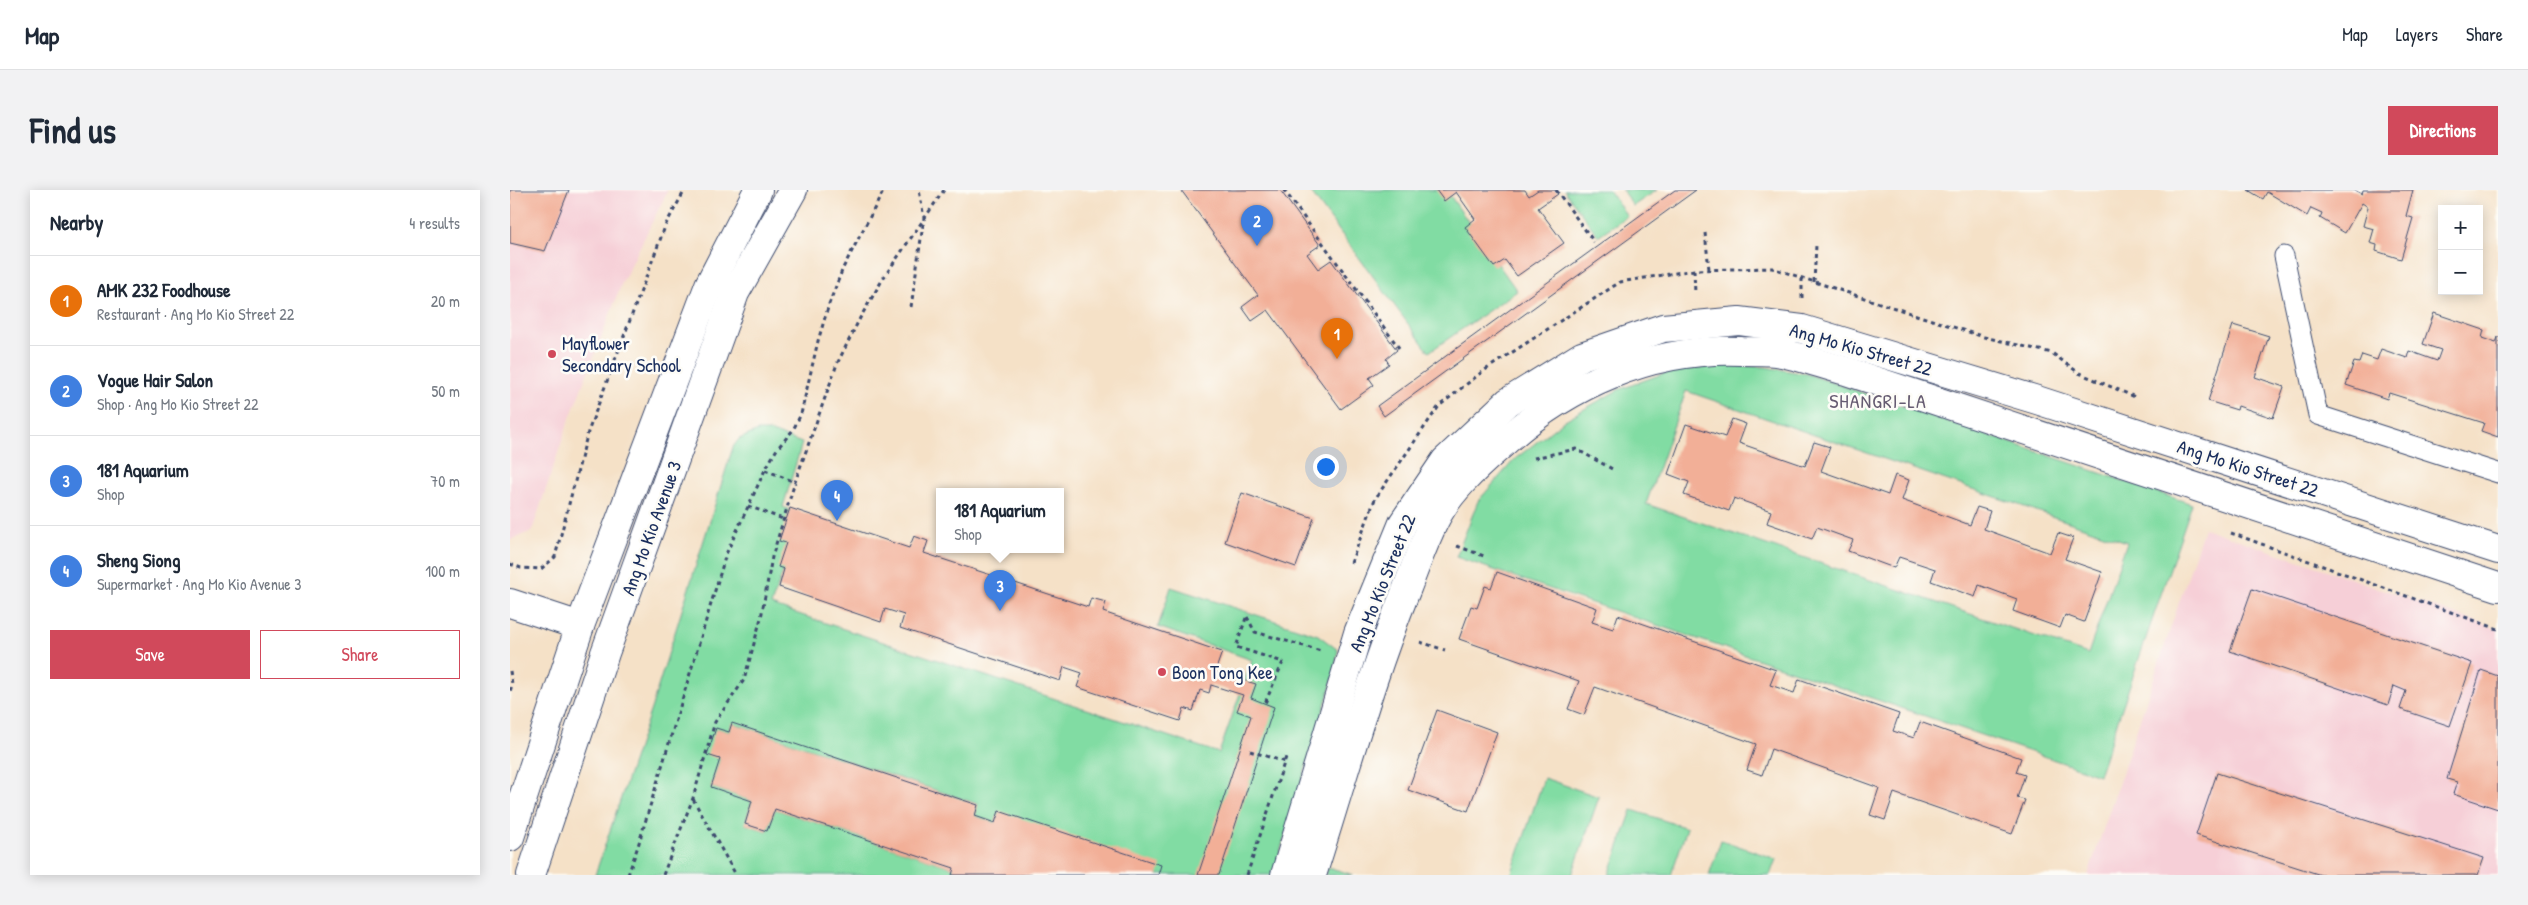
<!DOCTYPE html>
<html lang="en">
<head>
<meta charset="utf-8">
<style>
  body { margin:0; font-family:"Patrick Hand",sans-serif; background:#f2f2f3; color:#1f2937 }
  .controls { position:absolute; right:15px; top:15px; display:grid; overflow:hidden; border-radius:0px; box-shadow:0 2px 12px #0003 }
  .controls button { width:45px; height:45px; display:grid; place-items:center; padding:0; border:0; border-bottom:1px solid #e0e1e3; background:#fff; color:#1f2937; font:25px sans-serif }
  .you { position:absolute; left:815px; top:276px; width:18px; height:18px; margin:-12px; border:4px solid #fff; border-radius:50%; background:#1a73e8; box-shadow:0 0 0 8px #1a73e833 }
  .badge { display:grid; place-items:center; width:32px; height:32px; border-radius:50%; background:#d1495b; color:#fff; font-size:16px; font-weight:700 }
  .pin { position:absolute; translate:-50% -41px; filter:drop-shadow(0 1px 2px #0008) }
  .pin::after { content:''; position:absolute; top:26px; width:18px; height:15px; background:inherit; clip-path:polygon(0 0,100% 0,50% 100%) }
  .popup { position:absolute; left:426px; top:298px; width:128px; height:65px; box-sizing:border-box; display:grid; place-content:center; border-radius:0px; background:#fff; filter:drop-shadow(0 1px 4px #0005); font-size:16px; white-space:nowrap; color:#747a83 }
  .popup b { font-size:19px; color:#1f2937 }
  .popup::after { content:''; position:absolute; left:50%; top:100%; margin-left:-10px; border:10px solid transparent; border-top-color:#fff }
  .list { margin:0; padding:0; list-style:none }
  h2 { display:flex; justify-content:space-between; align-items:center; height:65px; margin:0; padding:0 20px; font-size:21px }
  h2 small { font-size:16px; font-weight:400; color:#747a83 }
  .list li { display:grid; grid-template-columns:32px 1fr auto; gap:15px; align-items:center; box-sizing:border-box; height:90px; padding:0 20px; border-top:1px solid #e0e1e3 }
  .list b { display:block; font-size:19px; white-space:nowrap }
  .list p { margin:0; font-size:16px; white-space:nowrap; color:#747a83 }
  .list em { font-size:16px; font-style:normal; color:#747a83 }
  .actions { display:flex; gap:10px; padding:15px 20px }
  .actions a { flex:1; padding:11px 0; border:1px solid #d1495b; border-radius:0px; text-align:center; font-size:18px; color:#d1495b }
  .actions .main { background:#d1495b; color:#fff }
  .map { position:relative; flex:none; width:1988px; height:685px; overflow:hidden; border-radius:0px }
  header { display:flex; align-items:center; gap:30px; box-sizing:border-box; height:70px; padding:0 25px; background:#fff; border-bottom:1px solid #e0e1e3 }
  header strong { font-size:24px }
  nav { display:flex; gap:28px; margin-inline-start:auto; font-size:18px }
  .intro { display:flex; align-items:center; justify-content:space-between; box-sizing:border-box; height:120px; padding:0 30px }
  h1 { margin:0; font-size:35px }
  .button { padding:12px 22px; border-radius:0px; background:#d1495b; color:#fff; font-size:18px; font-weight:700 }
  main { display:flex; gap:30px; padding:0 30px }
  aside { flex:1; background:#fff; border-radius:0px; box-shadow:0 2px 12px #0003 }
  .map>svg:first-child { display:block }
  .built { fill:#f6cfd7 }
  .green { fill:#81dca3; stroke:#4e8680; fill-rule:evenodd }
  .building { fill:#f2af97 }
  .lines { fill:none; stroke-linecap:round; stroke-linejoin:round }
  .lane-casing { stroke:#3c4a6e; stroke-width:21 }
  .street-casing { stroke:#3c4a6e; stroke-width:30 }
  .primary-casing { stroke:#3c4a6e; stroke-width:30 }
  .path { stroke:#3c4a6e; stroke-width:3; stroke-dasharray:4 4; stroke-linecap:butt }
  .lane { stroke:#fff; stroke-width:19 }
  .street { stroke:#fff; stroke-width:28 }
  .primary { stroke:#fff; stroke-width:28 }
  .poi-dot { fill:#d1495b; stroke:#fdfcf7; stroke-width:2 }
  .labels { text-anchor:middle; stroke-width:5; stroke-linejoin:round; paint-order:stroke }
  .poi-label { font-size:19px; fill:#1b2f5e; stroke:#fdfcf7; text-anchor:start }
  .street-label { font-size:19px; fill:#1b2f5e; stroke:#fdfcf7 }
  .neighbourhood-label { font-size:20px; letter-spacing:1px; fill:#665c72; stroke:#fdfcf7 }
</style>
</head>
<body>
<header>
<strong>Map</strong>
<nav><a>Map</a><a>Layers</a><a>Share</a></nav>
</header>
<div class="intro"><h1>Find us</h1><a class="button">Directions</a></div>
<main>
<aside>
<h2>Nearby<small>4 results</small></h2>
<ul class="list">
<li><span class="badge" style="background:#e8710a">1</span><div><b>AMK 232 Foodhouse</b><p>Restaurant · Ang Mo Kio Street 22</p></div><em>20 m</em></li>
<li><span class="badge" style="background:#3f7fe0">2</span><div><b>Vogue Hair Salon</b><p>Shop · Ang Mo Kio Street 22</p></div><em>50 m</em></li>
<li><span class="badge" style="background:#3f7fe0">3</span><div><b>181 Aquarium</b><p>Shop</p></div><em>70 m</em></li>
<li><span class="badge" style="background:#3f7fe0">4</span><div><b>Sheng Siong</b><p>Supermarket · Ang Mo Kio Avenue 3</p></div><em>100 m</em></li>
</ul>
<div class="actions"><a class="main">Save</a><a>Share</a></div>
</aside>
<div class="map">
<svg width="1988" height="685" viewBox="0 0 1988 685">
  <rect width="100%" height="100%" fill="#fdfcf7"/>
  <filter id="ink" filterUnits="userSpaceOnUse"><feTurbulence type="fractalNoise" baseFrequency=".02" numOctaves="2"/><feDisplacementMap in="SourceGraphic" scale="10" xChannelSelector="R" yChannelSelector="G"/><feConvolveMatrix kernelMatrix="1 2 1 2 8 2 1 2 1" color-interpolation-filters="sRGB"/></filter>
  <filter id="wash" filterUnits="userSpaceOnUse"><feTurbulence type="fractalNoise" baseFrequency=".0096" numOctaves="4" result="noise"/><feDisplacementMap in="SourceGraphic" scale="20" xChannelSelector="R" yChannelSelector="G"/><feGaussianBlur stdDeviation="1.12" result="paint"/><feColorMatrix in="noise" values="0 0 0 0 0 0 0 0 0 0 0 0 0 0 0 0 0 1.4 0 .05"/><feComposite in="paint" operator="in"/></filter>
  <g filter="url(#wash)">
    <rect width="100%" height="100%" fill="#f5e1c7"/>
    <!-- built -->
    <g class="built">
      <polygon points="0,0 158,0 112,93 57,236 22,341 0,350"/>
      <polygon points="1694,338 1988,439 1988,685 1578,685"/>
    </g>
    <!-- green -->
    <g class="green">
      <polygon points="799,0 936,0 1007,101 919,162"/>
      <polygon points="1054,0 1099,0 1117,26 1088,46"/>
      <polygon points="1112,0 1147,0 1123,16"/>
      <path d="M1214,175L1255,177L1297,184L1682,314L1589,585L946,367L968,311L1005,269L1055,230L1108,200L1160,181ZM1176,201L1617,352L1578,464L1136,314Z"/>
      <polygon points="248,241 259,241 292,253 273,317 293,326 261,415 709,563 742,470 648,437 661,397 808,445 828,460 824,485 763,685 648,685 489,622 485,633 465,626 468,614 222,533 219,542 206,538 210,569 201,597 242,611 235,634 257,641 265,619 444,678 442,685 85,685 142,516 223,257 229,249"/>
      <polygon points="1034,588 1089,607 1062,685 1001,685"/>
      <polygon points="1122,620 1177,638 1161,685 1099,685"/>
      <polygon points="1211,650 1266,669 1260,685 1199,685"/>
      <polygon points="818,677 843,685 816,685"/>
    </g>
    <g id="blocks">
      <!-- building -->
      <g class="building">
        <polygon points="0,0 59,0 35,61 0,53"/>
        <polygon points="671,0 770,0 810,55 797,64 808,79 821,70 887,160 876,169 879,174 859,188 864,195 831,219 758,120 742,131 732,117 748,105"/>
        <polygon points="926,0 1015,0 1019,6 1028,0 1045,0 1048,4 1028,18 1054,53 1007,86 995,70 984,77 955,37 965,29 946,2 934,11"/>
        <polygon points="1165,0 1186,0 874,226 867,216"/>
        <polygon points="1738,0 1844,0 1852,4 1853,0 1903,0 1896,26 1903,28 1891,69 1866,61 1867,55 1860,53 1864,39 1853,36 1858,17 1852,13 1835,43 1810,28 1812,23 1801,18 1797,26 1757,2 1753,9"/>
        <polygon points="1924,123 1974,140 1972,148 1986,153 1988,147 1988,247 1971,241 1974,233 1879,203 1877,209 1836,195 1844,172 1849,173 1852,165 1867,170 1871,159 1897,168 1899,161 1927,171 1931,160 1913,154"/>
        <polygon points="1723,135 1759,146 1745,187 1774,197 1763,228 1728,216 1727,220 1698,211"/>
        <polygon points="1222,229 1236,234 1229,253 1295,276 1304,252 1320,257 1311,281 1378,305 1385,285 1399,290 1392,310 1460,335 1467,317 1480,321 1474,339 1540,363 1548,343 1563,348 1555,369 1592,382 1574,432 1555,425 1550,438 1503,421 1507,409 1469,395 1465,407 1421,391 1425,379 1389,367 1384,378 1338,361 1343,350 1307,337 1302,349 1257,333 1261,321 1224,308 1219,321 1174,305 1179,292 1158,284 1176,234 1215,247"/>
        <polygon points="732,303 804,328 786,377 715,352"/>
        <polygon points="280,318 399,358 404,346 418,351 414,363 578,417 581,408 596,412 593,422 712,462 705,482 746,494 741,508 764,517 709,685 688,685 741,526 727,521 733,505 701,495 699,503 690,500 683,521 674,518 670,531 567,497 572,483 554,477 550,491 390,438 394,425 375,419 371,432 269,397 274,379 268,377 276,353 269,351"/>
        <polygon points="987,382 1087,418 1082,432 1103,439 1108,425 1266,480 1260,495 1284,503 1289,489 1389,524 1383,541 1404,548 1410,532 1511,568 1506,582 1515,585 1507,608 1515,610 1502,644 1384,603 1375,630 1360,625 1369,598 1261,559 1252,585 1237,580 1246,554 1085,497 1074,525 1058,519 1069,491 949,449 961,416 967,418 975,396 981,398"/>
        <polygon points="1742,399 1962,473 1940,536 1890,519 1896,501 1884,496 1878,515 1720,461"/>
        <polygon points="1971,480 1988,486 1988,619 1943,604 1947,592 1937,589"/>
        <polygon points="927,520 987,542 958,621 898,600"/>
        <polygon points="222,533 468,615 465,626 485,633 489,621 651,675 648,685 442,685 444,678 265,619 257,641 235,634 242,611 201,597 210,569 197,565 206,538 219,542"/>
        <polygon points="1707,583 1974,668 1968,685 1811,685 1686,645"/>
      </g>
    </g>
  </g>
  <g filter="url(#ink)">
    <use href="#blocks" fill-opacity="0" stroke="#3c4a6e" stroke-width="1"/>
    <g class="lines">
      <defs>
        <polyline id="lane" points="1774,66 1808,225 1988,283"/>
        <g id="street">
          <polyline points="0,413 70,436"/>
          <polyline points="775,685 848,443 893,333 935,271 998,212 1072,166 1153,138 1229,131 1292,139 1527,210 1988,360"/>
          <path d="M802,685C833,589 859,491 897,398C906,375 914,352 925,330C939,302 965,278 989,257C1055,195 1141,157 1232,161C1243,161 1255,161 1266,162C1290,166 1313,175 1336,181L1988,397"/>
        </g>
        <g id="primary">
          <polyline points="0,647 70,436 199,95 248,0"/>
          <polyline points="21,685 95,463 225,103 283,0"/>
        </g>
      </defs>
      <!-- lane casing -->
      <use href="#lane" class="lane-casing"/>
      <!-- street casing -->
      <use href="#street" class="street-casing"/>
      <!-- primary casing -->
      <use href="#primary" class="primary-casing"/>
      <!-- path -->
      <g class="path">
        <polyline points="774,0 889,158"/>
        <polyline points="1046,0 1084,52"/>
        <polyline points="1195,43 1199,79"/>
        <polyline points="1184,80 1185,104"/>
        <polyline points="1292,88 1292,110"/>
        <polyline points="1304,92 1306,55"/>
        <polyline points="401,117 414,28 409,0"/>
        <polyline points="1024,268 1066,259 1104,280"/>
        <polyline points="255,280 285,292"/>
        <polyline points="238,316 273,329"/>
        <polyline points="1721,343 1988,439"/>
        <polyline points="947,356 974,366"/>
        <polyline points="841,373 865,309 929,216 972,182 1110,92 1184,80 1262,78 1474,147 1542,163 1569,183 1625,207"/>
        <polyline points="0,374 11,378 31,379 45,367 78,242 156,34 175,0"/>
        <polyline points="737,427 745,442 811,461"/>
        <polyline points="736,428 726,457 773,472 755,513"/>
        <polyline points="910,452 935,460"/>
        <polyline points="0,481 2,494 0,502"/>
        <polyline points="740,561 775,572"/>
        <polyline points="183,609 226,685"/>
        <polyline points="118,685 128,656 216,364 255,280 267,259 283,240 291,224 308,151 319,114 333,78 374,0"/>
        <polyline points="153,685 183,608 205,532 234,490 251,428 262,367 285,292 327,174 350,128 374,87 434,0"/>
        <polyline points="737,685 776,567"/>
      </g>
      <!-- lane -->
      <use href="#lane" class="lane"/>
      <!-- street -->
      <use href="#street" class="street"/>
      <!-- primary -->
      <use href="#primary" class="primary"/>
    </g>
  </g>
  <!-- markers -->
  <g class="poi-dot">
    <circle cx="42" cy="164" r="5"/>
    <circle cx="652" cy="482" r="5"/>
  </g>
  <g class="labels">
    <!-- poi labels -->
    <g class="poi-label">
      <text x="52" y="160">Mayflower<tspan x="52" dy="22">Secondary School</tspan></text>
      <text x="662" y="489">Boon Tong Kee</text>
    </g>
    <!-- street labels -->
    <g class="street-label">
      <text transform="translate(1351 159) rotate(16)" y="7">Ang Mo Kio Street 22</text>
      <text transform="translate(1738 278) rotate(18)" y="7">Ang Mo Kio Street 22</text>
      <text transform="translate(141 338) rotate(-70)" y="7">Ang Mo Kio Avenue 3</text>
      <text transform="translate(872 393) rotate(-68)" y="7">Ang Mo Kio Street 22</text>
    </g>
    <!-- neighbourhood labels -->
    <g class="neighbourhood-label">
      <text x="1368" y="218">SHANGRI-LA</text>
    </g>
  </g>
</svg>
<div class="controls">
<button>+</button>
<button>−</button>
</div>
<div class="you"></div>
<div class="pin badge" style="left:827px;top:169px;background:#e8710a">1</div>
<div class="pin badge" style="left:747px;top:56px;background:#3f7fe0">2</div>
<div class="pin badge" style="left:490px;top:421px;background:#3f7fe0">3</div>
<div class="popup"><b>181 Aquarium</b>Shop</div>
<div class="pin badge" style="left:327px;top:331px;background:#3f7fe0">4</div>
</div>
</main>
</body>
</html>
